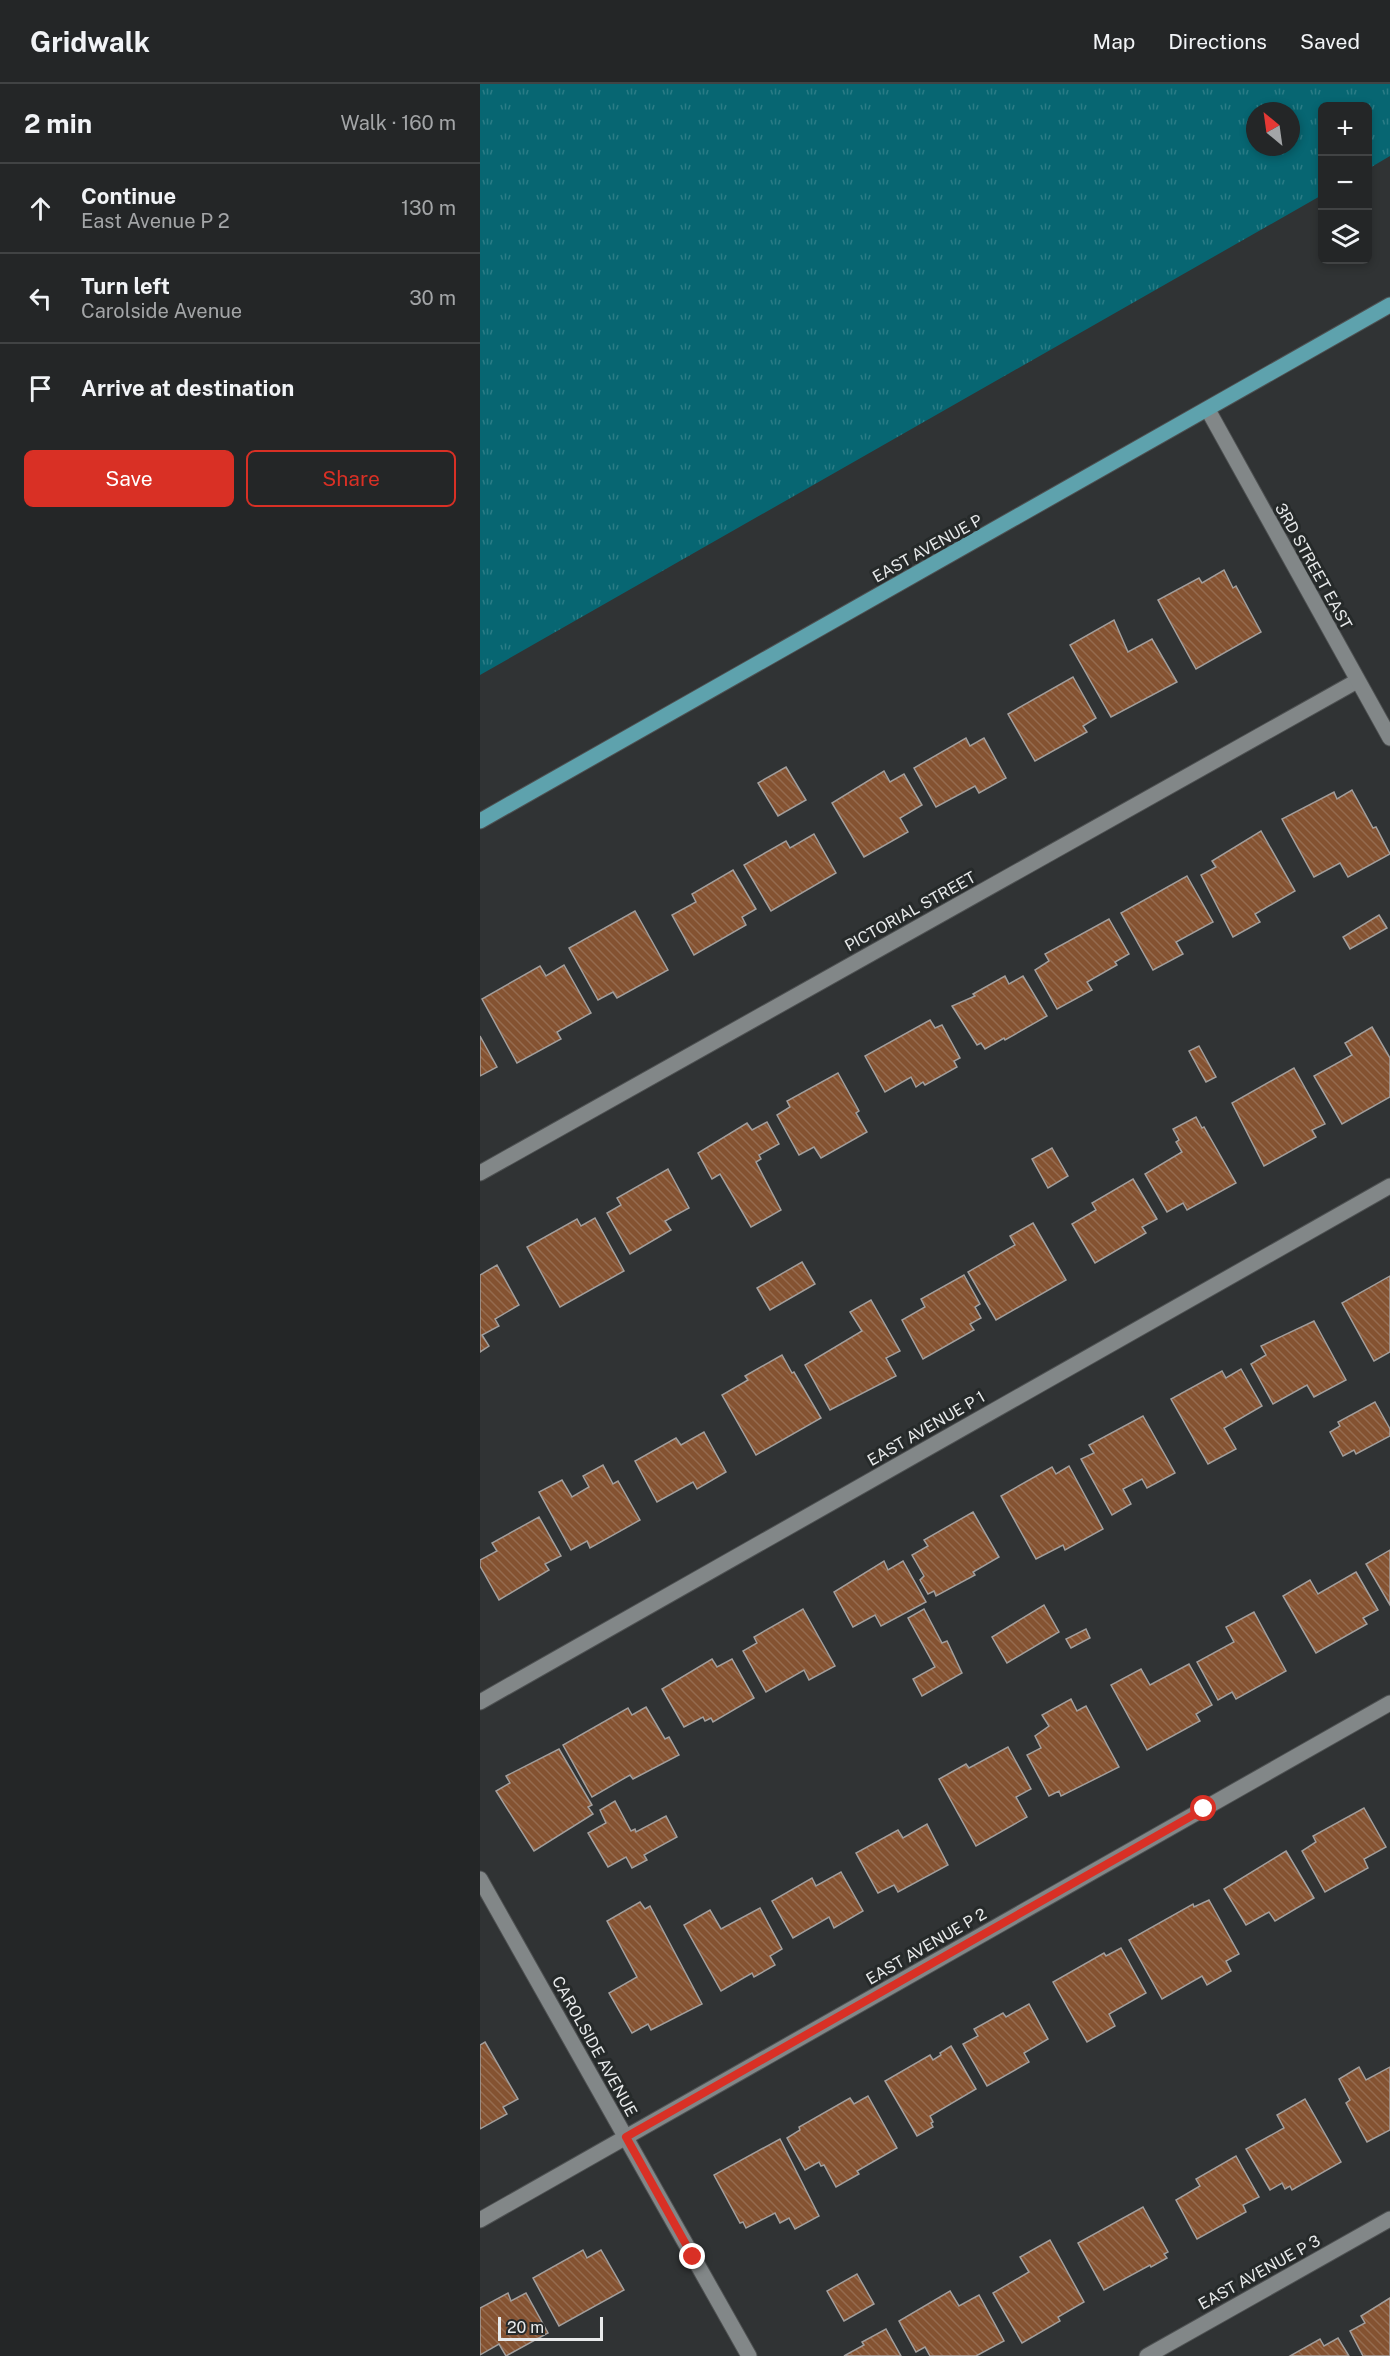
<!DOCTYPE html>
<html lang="en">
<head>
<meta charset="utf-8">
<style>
  body { margin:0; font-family:"Public Sans",sans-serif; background:#2c2e2f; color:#f1f3f6 }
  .controls { position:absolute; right:18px; top:18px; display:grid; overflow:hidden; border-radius:9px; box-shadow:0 3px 9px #0003 }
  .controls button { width:54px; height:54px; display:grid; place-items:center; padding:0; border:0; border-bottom:2px solid #414344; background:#242627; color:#f1f3f6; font:30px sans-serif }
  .compass { position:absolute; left:766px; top:18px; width:54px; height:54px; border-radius:50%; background:#242627; box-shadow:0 3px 9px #0003; rotate:331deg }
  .scale { position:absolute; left:18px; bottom:15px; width:105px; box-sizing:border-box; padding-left:6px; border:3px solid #e8eaeb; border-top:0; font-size:16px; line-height:21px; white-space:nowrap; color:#e8eaeb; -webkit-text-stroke:4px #262a2a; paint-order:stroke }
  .stop { position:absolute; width:18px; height:18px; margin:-14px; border:4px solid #d93025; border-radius:50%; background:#fff }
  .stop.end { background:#d93025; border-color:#fff; box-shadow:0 2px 6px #0008 }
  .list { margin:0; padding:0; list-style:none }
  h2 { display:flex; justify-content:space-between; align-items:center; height:78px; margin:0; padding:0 24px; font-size:26px }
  h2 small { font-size:20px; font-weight:400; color:#a3a5a7 }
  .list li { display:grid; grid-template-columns:39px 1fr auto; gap:18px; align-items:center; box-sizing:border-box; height:90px; padding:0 24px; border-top:2px solid #414344 }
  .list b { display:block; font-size:22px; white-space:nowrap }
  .list p { margin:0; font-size:20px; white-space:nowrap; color:#a3a5a7 }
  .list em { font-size:20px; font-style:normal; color:#a3a5a7 }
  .actions { display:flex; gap:12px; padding:18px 24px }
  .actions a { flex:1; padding:14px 0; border:2px solid #d93025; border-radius:9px; text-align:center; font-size:21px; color:#d93025 }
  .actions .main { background:#d93025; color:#fff }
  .icon { flex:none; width:33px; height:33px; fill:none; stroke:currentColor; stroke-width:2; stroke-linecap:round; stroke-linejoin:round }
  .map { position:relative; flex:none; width:910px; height:2272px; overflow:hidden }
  header { display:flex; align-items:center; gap:36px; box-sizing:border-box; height:84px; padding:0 30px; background:#242627; border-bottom:2px solid #414344 }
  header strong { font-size:28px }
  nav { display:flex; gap:33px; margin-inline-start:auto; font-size:21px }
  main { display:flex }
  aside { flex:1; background:#242627 }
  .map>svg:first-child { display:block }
  .grass { fill:url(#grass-tufts); fill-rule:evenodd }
  .building { fill:url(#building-back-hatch); stroke:#a29e9c; stroke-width:1.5 }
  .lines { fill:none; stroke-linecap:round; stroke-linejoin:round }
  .minor-casing { stroke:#4e5152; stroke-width:17 }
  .tertiary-casing { stroke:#4e5152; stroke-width:17 }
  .primary-casing { stroke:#4e5152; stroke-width:17 }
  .minor { stroke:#828788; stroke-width:15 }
  .tertiary { stroke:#828788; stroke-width:15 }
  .primary { stroke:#5ea2ad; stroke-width:15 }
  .route { stroke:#d93025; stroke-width:8 }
  .labels { text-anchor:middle; stroke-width:6; stroke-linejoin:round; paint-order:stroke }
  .street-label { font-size:16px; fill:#e8eaeb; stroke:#262a2a }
</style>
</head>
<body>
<header>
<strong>Gridwalk</strong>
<nav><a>Map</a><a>Directions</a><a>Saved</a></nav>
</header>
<main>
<aside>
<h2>2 min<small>Walk · 160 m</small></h2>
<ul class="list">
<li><svg class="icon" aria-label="ahead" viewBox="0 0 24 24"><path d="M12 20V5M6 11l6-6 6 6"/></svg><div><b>Continue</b><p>East Avenue P 2</p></div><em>130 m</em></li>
<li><svg class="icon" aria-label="left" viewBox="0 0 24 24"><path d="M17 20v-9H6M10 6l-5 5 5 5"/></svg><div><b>Turn left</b><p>Carolside Avenue</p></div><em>30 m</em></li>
<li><svg class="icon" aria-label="arrive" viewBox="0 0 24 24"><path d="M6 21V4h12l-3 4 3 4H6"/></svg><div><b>Arrive at destination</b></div></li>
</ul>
<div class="actions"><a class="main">Save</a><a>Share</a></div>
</aside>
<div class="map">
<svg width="910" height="2272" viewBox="0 0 910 2272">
  <defs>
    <pattern id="grass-tufts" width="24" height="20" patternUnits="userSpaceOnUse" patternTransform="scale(1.5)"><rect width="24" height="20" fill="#076672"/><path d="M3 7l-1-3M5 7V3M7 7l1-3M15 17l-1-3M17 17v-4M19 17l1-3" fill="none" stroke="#2b7c86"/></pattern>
    <pattern id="building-back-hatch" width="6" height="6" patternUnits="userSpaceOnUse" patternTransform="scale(1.5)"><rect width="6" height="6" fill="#845231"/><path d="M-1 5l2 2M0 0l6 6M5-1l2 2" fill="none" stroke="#956b4f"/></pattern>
  </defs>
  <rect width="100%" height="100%" fill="#303334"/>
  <!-- grass -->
  <path class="grass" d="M0,0H910V72L888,85V22H842V111L0,591ZM775,27H811V63H775Z"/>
  <!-- building -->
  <g class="building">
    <polygon points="744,486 753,504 756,502 781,548 716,585 678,516 719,494 722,499"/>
    <polygon points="634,536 648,568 672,555 697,598 631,633 590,561"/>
    <polygon points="593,593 616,634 603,642 607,648 555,677 528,630"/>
    <polygon points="486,654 490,662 504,654 526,694 499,709 495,702 456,723 434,684"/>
    <polygon points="306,683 326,716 298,732 278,699"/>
    <polygon points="404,687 410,698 424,690 442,721 420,734 428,748 384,773 352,719"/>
    <polygon points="872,706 893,744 896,743 910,770 868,793 860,779 834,793 802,735 854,708 857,715"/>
    <polygon points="781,747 815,807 775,830 780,838 753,853 721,791 736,783 732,777"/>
    <polygon points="334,750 356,789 291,827 264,781 306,757 310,764"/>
    <polygon points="253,786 276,825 262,833 266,841 214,871 192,831 216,818 212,810"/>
    <polygon points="707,792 733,838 696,858 703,870 673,886 641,829"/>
    <polygon points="155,827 188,886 137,914 133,908 118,916 89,864"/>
    <polygon points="899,831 907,844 870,865 863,853"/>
    <polygon points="629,835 649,870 635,878 637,881 607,898 612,906 577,925 555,886 569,877 565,870"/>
    <polygon points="84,881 111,929 77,948 81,955 37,979 2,915 60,882 66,892"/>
    <polygon points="525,892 529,900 543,892 567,932 525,956 524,954 505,965 501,959 497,961 472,922 495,912 493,910"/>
    <polygon points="450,936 455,944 462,941 480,974 474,977 477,983 445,1001 443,998 436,1003 431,993 405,1008 385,972"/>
    <polygon points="892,943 910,974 910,1013 862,1040 834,992 872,971 865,959"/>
    <polygon points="0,952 17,983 0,992"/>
    <polygon points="719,962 736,993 726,998 709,967"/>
    <polygon points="814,984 845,1040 832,1046 836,1053 784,1082 752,1019"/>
    <polygon points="358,989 379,1027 376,1029 387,1048 341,1074 334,1063 319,1071 297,1031 310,1023 307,1017"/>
    <polygon points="716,1033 722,1044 724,1043 756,1099 707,1126 703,1119 687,1128 665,1090 702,1068 696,1058 699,1056 693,1045"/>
    <polygon points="287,1038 299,1060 279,1071 281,1075 276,1078 301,1126 271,1143 240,1090 232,1095 218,1069 267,1039 272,1046"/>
    <polygon points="572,1064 588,1092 568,1104 552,1075"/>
    <polygon points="188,1085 209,1124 185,1137 191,1146 150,1170 127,1129 141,1121 137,1114"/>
    <polygon points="653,1095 677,1135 662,1143 666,1149 615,1179 592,1140 616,1126 612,1119"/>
    <polygon points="115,1134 144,1187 80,1223 47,1163 97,1135 101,1142"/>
    <polygon points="553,1139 586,1196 516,1236 488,1188 535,1161 530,1152"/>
    <polygon points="322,1178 335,1200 290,1226 277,1204"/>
    <polygon points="17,1181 39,1221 15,1235 19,1242 2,1251 9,1262 0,1268 0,1191"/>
    <polygon points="484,1191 500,1220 495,1223 501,1234 490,1240 494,1246 443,1275 422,1236 445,1223 441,1215"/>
    <polygon points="910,1192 910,1268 894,1277 862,1219"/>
    <polygon points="391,1216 420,1267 406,1274 416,1292 350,1326 325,1281 382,1247 370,1228"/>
    <polygon points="834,1237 866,1296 834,1313 827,1301 793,1320 771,1280 786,1271 781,1262"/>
    <polygon points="302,1271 312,1289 314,1288 341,1334 276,1371 242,1311 268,1296 265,1292"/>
    <polygon points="761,1285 782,1322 744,1344 756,1365 728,1380 691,1315 742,1287 746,1294"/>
    <polygon points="895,1318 910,1345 910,1352 876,1370 874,1366 863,1372 850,1348 860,1342 858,1338"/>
    <polygon points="663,1332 695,1389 667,1404 662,1395 643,1405 651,1420 632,1431 601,1375 614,1369 609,1361"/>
    <polygon points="224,1348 246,1388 217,1405 213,1398 177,1418 155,1377 196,1354 201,1361"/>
    <polygon points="123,1381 133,1400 138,1397 160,1436 110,1464 107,1457 91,1466 59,1408 82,1396 92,1413 109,1403 103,1392"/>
    <polygon points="589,1382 623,1445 585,1466 583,1461 556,1475 521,1412 572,1383 576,1390"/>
    <polygon points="493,1428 519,1473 493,1488 495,1491 456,1512 454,1507 448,1510 440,1496 444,1492 432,1471 448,1462 444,1456"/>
    <polygon points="59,1433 81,1472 65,1480 69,1486 19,1516 0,1482 0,1476 17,1467 12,1459"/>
    <polygon points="910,1466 910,1521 886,1480"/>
    <polygon points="404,1477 408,1486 423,1477 446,1518 401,1542 395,1531 373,1543 354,1508"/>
    <polygon points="876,1488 898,1526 883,1534 887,1540 836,1569 803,1512 830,1496 838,1510"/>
    <polygon points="564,1521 579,1548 527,1579 512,1553"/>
    <polygon points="323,1525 355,1582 329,1596 324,1586 286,1608 263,1567 277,1559 274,1553"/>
    <polygon points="444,1525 462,1559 467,1557 482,1589 442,1612 433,1595 455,1583 428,1534"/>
    <polygon points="774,1528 806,1587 756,1615 752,1608 738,1616 717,1578 754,1558 746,1543"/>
    <polygon points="606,1545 610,1554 591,1564 586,1555"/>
    <polygon points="232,1575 237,1583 252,1575 274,1614 233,1638 231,1634 225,1637 223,1633 204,1643 182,1605"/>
    <polygon points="709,1580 732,1621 716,1630 720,1637 667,1666 631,1601 661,1585 670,1601"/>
    <polygon points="591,1615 597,1627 606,1622 639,1683 581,1712 579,1707 569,1712 547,1671 561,1664 555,1652 569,1642 562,1631"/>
    <polygon points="166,1623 185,1655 189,1653 199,1671 153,1695 150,1691 112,1713 83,1661 148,1624 152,1631"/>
    <polygon points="528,1663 551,1705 536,1713 547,1733 496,1762 459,1695 486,1680 489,1684"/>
    <polygon points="79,1665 112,1721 108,1723 113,1730 54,1767 16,1707 30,1699 26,1692"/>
    <polygon points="135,1717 151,1747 155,1745 156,1748 186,1732 197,1753 164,1771 167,1776 152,1784 146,1773 128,1783 108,1749 126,1739 120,1726"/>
    <polygon points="884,1724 906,1763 884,1775 888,1784 845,1808 822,1767 836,1758 833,1752"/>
    <polygon points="447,1740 468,1781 418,1808 414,1801 398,1809 376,1769 418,1746 423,1754"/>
    <polygon points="806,1767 834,1814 795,1837 789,1828 766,1841 744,1805"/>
    <polygon points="361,1788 383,1827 354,1844 349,1833 313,1854 292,1817 332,1794 336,1802"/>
    <polygon points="729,1816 759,1870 746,1877 751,1887 727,1901 722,1892 682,1915 649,1856 713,1820 714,1823"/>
    <polygon points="160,1818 165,1825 170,1822 222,1920 171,1946 168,1940 152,1949 129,1909 157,1893 127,1837"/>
    <polygon points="280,1824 302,1865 290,1872 295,1881 274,1893 272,1889 241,1907 204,1841 230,1826 241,1845"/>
    <polygon points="641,1864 666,1909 629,1930 635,1942 607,1958 573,1898 624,1869 626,1872"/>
    <polygon points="549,1920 568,1955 544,1969 549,1978 507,2002 483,1960 498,1952 494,1945 523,1929 526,1933"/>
    <polygon points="5,1958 38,2015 23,2023 27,2030 0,2045 0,1961"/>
    <polygon points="471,1962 496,2005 450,2032 453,2038 451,2039 453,2043 437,2052 405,1997 450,1971 453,1976 461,1971 460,1969"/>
    <polygon points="879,1983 886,1996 910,1983 910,2046 887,2058 866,2019 870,2016 859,1995"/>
    <polygon points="388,2012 417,2064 377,2087 379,2090 356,2103 344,2081 341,2082 339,2078 325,2086 307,2054 320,2046 319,2043 370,2014 374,2020"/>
    <polygon points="825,2015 861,2078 812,2106 810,2102 805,2105 802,2099 790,2106 766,2065 804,2044 797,2031"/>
    <polygon points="300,2055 339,2132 315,2145 309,2134 300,2139 295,2129 266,2144 263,2138 260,2139 234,2091"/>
    <polygon points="756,2072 779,2113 763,2121 766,2128 717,2155 696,2116 720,2102 716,2095"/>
    <polygon points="663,2123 688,2168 684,2170 687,2174 671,2183 670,2181 624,2206 598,2159"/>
    <polygon points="570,2156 604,2218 578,2233 580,2237 542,2259 513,2209 549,2188 540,2173"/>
    <polygon points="103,2166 107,2174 121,2166 144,2206 79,2242 53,2194"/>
    <polygon points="377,2190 394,2220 364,2237 347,2207"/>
    <polygon points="470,2207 479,2222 499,2211 524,2257 496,2272 450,2272 445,2263 436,2268 419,2237"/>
    <polygon points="28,2209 31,2217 46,2209 68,2249 26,2272 19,2260 0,2271 0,2224"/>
    <polygon points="910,2214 910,2272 883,2272 870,2247 885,2239 881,2232"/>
    <polygon points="406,2245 421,2272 364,2272 384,2261 382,2258"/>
    <polygon points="858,2254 869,2272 810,2272 840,2255 844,2262"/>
  </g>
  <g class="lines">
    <defs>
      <g id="minor">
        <polyline points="0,1089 877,597"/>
        <polyline points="0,1618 910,1102"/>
        <polyline points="0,1795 269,2272"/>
        <polyline points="0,2136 910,1619"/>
        <polyline points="667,2272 910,2135"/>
      </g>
      <polyline id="tertiary" points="728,326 910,654"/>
      <polyline id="primary" points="0,737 910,221"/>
    </defs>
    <!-- minor casing -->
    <use href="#minor" class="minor-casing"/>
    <!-- tertiary casing -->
    <use href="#tertiary" class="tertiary-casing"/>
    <!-- primary casing -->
    <use href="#primary" class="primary-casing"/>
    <!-- minor -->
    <use href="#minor" class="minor"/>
    <!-- tertiary -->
    <use href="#tertiary" class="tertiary"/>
    <!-- primary -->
    <use href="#primary" class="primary"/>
  </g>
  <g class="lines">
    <!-- route -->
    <polyline class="route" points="213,2173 146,2053 724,1725"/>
  </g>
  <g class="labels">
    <!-- street labels -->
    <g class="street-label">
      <text transform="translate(447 464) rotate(-29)" y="6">EAST AVENUE P</text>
      <text transform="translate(834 482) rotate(61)" y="6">3RD STREET EAST</text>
      <text transform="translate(430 827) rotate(-29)" y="6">PICTORIAL STREET</text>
      <text transform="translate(446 1344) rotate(-30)" y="6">EAST AVENUE P 1</text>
      <text transform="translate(446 1862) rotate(-30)" y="6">EAST AVENUE P 2</text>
      <text transform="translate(115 1962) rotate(61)" y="6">CAROLSIDE AVENUE</text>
      <text transform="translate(779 2188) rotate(-29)" y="6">EAST AVENUE P 3</text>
    </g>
  </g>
</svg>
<div class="controls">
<button>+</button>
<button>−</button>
<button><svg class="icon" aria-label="layers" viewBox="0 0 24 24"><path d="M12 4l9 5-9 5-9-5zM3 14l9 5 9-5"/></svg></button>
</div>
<svg class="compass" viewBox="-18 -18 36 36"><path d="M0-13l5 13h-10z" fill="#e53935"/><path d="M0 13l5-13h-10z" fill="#a3a5a7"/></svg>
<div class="scale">20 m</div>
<div class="stop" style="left:724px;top:1725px"></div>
<div class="stop end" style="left:213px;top:2173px"></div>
</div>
</main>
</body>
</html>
